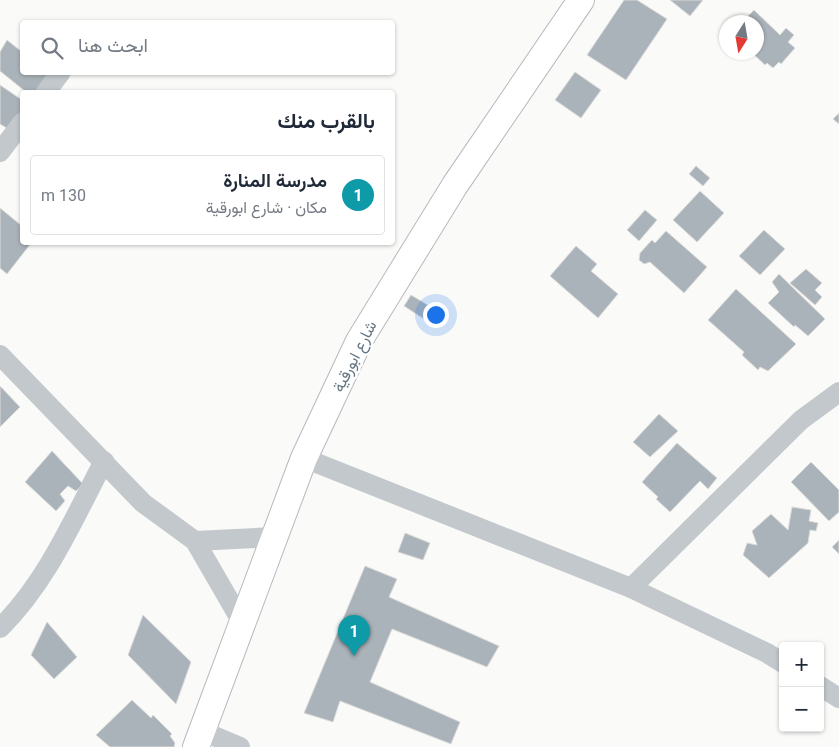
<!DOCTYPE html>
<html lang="ar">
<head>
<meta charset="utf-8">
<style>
  body { margin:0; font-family:Roboto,Vazirmatn,sans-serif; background:#f2f2f3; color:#1f2937; direction:rtl }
  .controls { position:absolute; right:15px; bottom:15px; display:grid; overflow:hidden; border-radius:5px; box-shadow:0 1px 4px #0004 }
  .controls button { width:45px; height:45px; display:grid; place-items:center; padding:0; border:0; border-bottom:1px solid #e0e1e3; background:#fff; color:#1f2937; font:25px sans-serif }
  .compass { position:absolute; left:719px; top:15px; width:45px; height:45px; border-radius:50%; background:#fff; box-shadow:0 1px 4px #0004; rotate:191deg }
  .you { position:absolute; left:435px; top:314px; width:18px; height:18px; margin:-12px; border:4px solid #fff; border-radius:50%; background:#1a73e8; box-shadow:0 0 0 8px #1a73e833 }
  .badge { display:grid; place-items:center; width:32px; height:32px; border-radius:50%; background:#e4572e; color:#fff; font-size:16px; font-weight:700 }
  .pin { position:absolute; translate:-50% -41px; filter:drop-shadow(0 1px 2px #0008) }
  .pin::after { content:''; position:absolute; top:26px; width:18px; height:15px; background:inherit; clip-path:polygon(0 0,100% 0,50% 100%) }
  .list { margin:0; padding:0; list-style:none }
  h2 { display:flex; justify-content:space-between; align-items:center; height:65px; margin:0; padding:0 20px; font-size:21px }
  h2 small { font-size:16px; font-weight:400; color:#747a83 }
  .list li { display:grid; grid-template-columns:32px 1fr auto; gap:15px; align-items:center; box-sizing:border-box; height:80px; margin:0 10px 10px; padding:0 10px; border:1px solid #e0e1e3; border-radius:5px }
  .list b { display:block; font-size:19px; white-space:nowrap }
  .list p { margin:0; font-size:16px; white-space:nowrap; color:#747a83 }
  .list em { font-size:16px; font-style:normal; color:#747a83 }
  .icon { flex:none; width:28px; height:28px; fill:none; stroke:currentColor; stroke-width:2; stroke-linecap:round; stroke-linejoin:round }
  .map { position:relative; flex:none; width:839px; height:747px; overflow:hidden; direction:ltr }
  .search { position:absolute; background:#fff; box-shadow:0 1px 4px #0004; left:20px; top:20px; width:375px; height:55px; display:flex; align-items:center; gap:12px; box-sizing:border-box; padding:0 18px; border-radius:5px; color:#747a83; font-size:19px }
  .panel { position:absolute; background:#fff; box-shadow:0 1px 4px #0004; left:20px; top:90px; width:375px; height:155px; border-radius:5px; direction:rtl }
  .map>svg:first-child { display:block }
  .building { fill:#aab3b9; stroke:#dcdcda }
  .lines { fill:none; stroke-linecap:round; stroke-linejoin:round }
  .major-casing { stroke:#b5babe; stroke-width:28 }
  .minor { stroke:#c3c8cc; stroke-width:20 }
  .major { stroke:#fff; stroke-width:26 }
  .labels { text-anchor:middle; stroke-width:5; stroke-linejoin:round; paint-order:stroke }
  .street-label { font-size:16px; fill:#657683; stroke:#fff }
</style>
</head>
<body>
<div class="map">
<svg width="839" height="747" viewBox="0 0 839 747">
  <rect width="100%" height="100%" fill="#fafaf8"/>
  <!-- building -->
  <g class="building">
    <polygon points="624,0 637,0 667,19 626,80 587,55"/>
    <polygon points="670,0 703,0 690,16"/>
    <polygon points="754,10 780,35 786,28 794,35 788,42 795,48 781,64 779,62 773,68 767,63 765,65 751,52 756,52 756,22 742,22"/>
    <polygon points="7,40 22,52 22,72 52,72 38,92 26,92 0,71 0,52"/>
    <polygon points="575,72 601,90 581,118 555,100"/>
    <polygon points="0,85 22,100 22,111 10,130 0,124"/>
    <polygon points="839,113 839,124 833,119"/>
    <polygon points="696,166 710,178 703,186 689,174"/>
    <polygon points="700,191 724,213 697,242 673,220"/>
    <polygon points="0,208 22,226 22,242 32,242 7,274 0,268"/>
    <polygon points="645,210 657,220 639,241 627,230"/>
    <polygon points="764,230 785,249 760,275 739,256"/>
    <polygon points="666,231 707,267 684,293 650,262 644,264 639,260 640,253 652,240 655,243"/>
    <polygon points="576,246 597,264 591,271 618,294 598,318 550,276"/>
    <polygon points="806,269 822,283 815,290 822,297 815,305 790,283"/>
    <polygon points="779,274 825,319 808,336 795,325 794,327 768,303 779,292 772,282"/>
    <polygon points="736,289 796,344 768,371 760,367 758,370 742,355 744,352 708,320"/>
    <polygon points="411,295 431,307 424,319 404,306"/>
    <polygon points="0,386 20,407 0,427"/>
    <polygon points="659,414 678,431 650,457 633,442"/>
    <polygon points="677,443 717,478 708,489 700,481 670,512 656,499 658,497 642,482"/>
    <polygon points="52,451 83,484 76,491 68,486 60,494 65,501 56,511 25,482"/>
    <polygon points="811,462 839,490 839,512 829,521 791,482"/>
    <polygon points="792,507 811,510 809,521 818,523 816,531 810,530 808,543 769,578 743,555 747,543 757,545 752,531 771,514 788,530"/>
    <polygon points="405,533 430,543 423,560 398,552"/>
    <polygon points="839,540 839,554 832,547"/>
    <polygon points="365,566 397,579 389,597 499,646 487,667 392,629 370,682 460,722 451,744 340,701 333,722 304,713"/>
    <polygon points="143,615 191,662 176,704 128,655"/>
    <polygon points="47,622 77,657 54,679 31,655"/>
    <polygon points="132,700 151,718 153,715 172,734 170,736 175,743 174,747 110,747 96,735"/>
  </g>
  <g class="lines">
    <defs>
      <polyline id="major" points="196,747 304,458 359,341 455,185 581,0"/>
    </defs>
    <!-- major casing -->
    <use href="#major" class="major-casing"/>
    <!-- minor -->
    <g class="minor">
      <polyline points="46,92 61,72"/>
      <polyline points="0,152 22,123"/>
      <polyline points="0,355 143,503 195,541 243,624"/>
      <polyline points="304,458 631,588 767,653 783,663"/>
      <polyline points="195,541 274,537"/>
      <polyline points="631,588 801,420 839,392"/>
      <path d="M0,628C47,582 74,518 104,461"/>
      <polyline points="820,686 839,698"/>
      <polyline points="202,731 240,747"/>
    </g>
    <!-- major -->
    <use href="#major" class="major"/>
  </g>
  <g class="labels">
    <!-- street labels -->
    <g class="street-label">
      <text transform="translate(354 356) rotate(-63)" y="6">شارع ابورقية</text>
    </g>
  </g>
</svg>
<div class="controls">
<button>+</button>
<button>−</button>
</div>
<svg class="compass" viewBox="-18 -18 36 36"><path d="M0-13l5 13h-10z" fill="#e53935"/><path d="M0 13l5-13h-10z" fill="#747a83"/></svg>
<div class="you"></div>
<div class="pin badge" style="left:354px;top:656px;background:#0f9aa8">1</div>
<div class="search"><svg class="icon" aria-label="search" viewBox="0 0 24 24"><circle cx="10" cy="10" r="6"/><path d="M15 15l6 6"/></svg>ابحث هنا</div>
<section class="panel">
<h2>بالقرب منك<small></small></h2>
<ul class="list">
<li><span class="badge" style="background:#0f9aa8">1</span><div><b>مدرسة المنارة</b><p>مكان · شارع ابورقية</p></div><em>130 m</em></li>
</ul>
</section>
</div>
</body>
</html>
